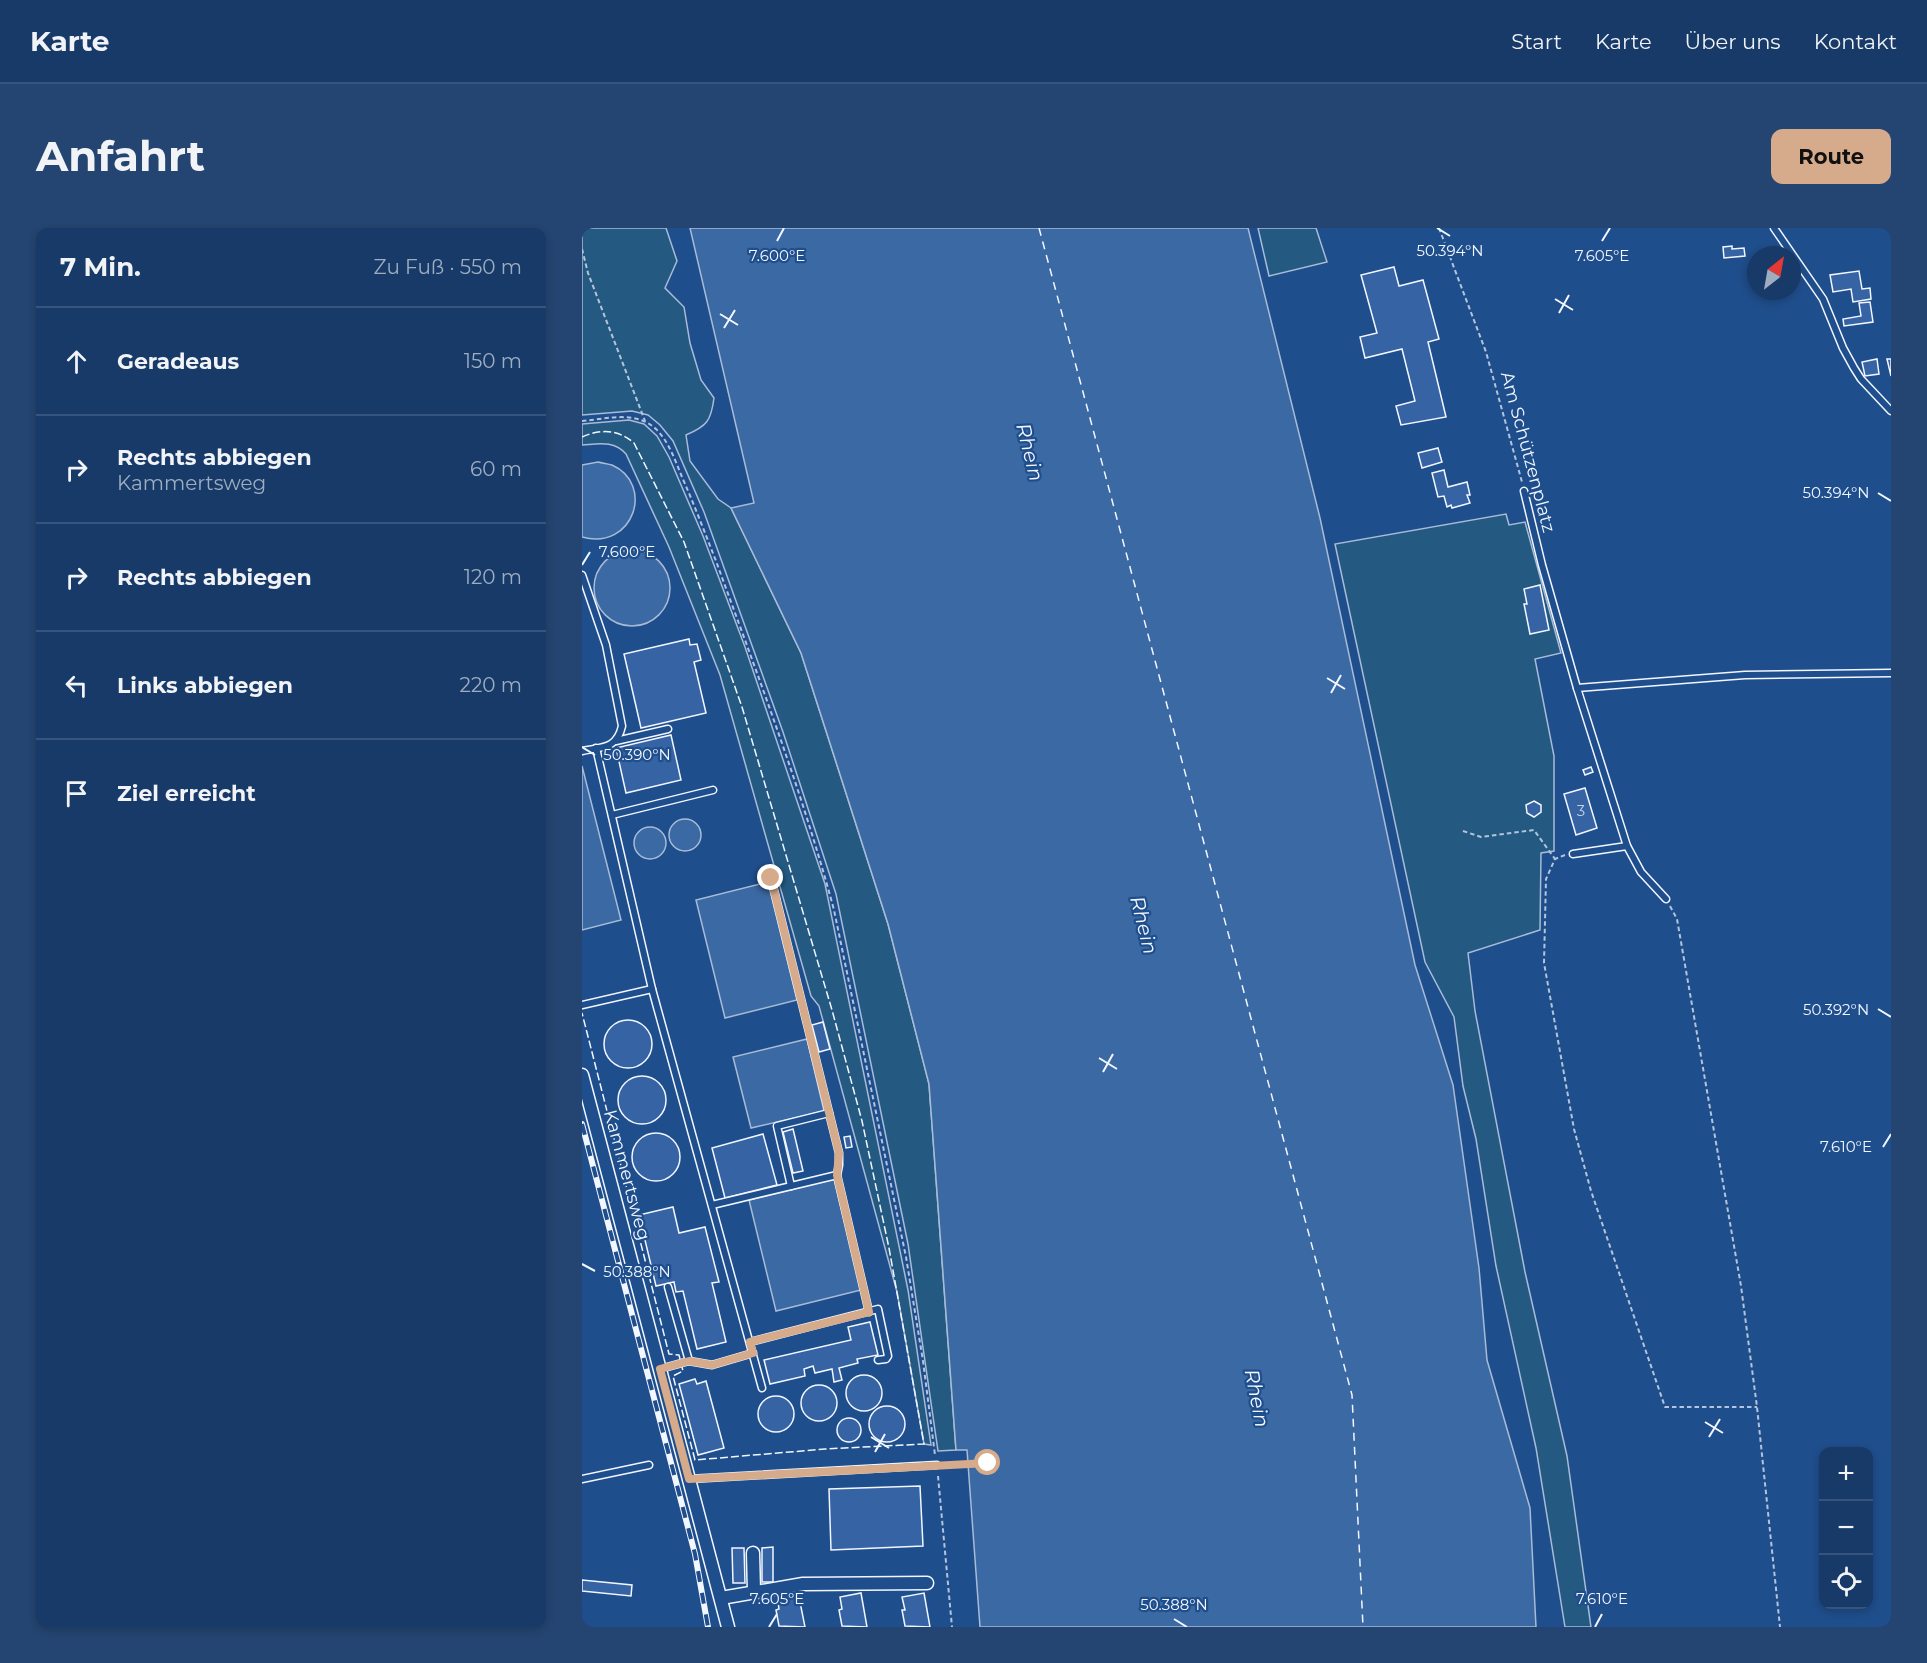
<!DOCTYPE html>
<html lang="de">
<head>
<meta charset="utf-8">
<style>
  body { margin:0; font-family:Montserrat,sans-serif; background:#244571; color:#f1f3f6 }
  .controls { position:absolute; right:18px; bottom:18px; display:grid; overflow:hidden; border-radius:12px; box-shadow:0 3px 9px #0003 }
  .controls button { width:54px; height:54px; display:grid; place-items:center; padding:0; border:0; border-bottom:2px solid #36547d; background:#173a69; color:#f1f3f6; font:30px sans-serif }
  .compass { position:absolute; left:1165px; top:18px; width:54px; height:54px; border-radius:50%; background:#173a69; box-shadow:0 3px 9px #0003; rotate:31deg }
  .stop { position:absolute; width:18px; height:18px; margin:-14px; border:4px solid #d6ab8b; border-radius:50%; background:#fff }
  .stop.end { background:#d6ab8b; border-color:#fff; box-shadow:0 2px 6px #0008 }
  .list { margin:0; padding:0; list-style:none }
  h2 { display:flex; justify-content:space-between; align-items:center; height:78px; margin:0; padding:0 24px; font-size:26px }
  h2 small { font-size:20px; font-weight:400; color:#9eadc0 }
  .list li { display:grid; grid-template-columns:39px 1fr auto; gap:18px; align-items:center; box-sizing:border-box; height:108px; padding:0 24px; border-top:2px solid #36547d }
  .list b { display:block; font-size:22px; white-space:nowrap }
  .list p { margin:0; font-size:20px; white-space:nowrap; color:#9eadc0 }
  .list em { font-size:20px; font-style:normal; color:#9eadc0 }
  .icon { flex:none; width:33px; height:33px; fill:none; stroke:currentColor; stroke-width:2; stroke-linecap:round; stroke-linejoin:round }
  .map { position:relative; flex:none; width:1309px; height:1399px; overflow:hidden; border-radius:12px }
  header { display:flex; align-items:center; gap:36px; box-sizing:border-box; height:84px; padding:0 30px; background:#173a69; border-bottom:2px solid #36547d }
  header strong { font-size:28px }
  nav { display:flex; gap:33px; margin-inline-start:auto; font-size:21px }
  .intro { display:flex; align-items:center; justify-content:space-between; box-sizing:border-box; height:144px; padding:0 36px }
  h1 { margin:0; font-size:42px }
  .button { padding:15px 27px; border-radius:12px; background:#d6ab8b; color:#111; font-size:21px; font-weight:700 }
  main { display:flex; gap:36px; padding:0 36px }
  aside { flex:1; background:#173a69; border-radius:12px; box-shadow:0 3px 9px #0003 }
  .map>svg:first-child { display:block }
  .green { fill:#245a82; stroke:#a8bbd7; stroke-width:1.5 }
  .water { fill:#3b69a3; stroke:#a8bbd7; stroke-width:1.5 }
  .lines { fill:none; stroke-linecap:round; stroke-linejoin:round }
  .ferry { stroke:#f2f6ff; stroke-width:1.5; stroke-dasharray:8 6; stroke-linecap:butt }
  .building { fill:#3563a3; stroke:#f2f6ff; stroke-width:1.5 }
  .service-casing { stroke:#f2f6ff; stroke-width:9 }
  .minor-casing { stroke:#f2f6ff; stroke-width:15 }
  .path { stroke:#b3c4dc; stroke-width:2; stroke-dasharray:4.5 3; stroke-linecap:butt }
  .service { stroke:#1f4e8c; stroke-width:6 }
  .minor { stroke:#1f4e8c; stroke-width:12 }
  .rail-casing { stroke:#f2f6ff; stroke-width:6 }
  .rail { stroke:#1f4e8c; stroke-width:4; stroke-dasharray:11; stroke-linecap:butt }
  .fence { stroke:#f2f6ff; stroke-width:1.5; stroke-dasharray:8 3; stroke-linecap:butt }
  .route { stroke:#d6ab8b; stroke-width:8 }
  .ticks { fill:none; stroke:#f2f6ff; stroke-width:2 }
  .labels { text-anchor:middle; stroke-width:4.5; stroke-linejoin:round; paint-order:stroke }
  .number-label { font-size:15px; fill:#c3d1e8 }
  .street-label { font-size:18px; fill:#f2f6ff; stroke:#1f4e8c }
  .water-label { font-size:20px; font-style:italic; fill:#f2f6ff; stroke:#1f4e8c }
  .ticks-label { font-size:15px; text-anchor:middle; fill:#f2f6ff; stroke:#1f4e8c; stroke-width:4.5; stroke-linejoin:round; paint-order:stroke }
</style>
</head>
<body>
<header>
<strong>Karte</strong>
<nav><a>Start</a><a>Karte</a><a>Über uns</a><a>Kontakt</a></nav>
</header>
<div class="intro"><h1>Anfahrt</h1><a class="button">Route</a></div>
<main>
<aside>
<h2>7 Min.<small>Zu Fuß · 550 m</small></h2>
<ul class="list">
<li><svg class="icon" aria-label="ahead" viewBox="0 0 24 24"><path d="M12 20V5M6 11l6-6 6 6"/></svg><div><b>Geradeaus</b></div><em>150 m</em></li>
<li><svg class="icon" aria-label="right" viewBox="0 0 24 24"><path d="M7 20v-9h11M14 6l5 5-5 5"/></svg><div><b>Rechts abbiegen</b><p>Kammertsweg</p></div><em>60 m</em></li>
<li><svg class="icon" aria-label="right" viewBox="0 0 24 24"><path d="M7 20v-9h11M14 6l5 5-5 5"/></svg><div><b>Rechts abbiegen</b></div><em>120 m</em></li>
<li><svg class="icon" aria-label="left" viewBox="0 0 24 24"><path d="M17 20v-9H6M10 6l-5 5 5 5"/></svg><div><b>Links abbiegen</b></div><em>220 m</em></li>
<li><svg class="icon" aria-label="arrive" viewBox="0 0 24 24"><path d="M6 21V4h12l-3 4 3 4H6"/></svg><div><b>Ziel erreicht</b></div></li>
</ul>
</aside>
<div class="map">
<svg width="1309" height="1399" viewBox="0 0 1309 1399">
  <rect width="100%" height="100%" fill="#1f4e8c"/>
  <!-- green -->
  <g class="green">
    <path d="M0,0H84L95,33L83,60L102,79L108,115L119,152L132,170C129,193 125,198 104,207L108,233L136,271L149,280L219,425L306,696L347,856L374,1222L356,1223L326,1016L254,666L201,504L122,284L91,213L78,197L66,187L50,183L0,187Z"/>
    <polygon points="676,0 734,0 745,34 687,48"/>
    <path d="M47,192L62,196L75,208L87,229L121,308L163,419L243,656L326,1062L349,1217L342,1216L315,1064L237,778L229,768L138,447L87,319L44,226C32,212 16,216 0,217V196Z"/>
    <polygon points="924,286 927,297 943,294 979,425 953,431 972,528 972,623 959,625 958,702 886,725 893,783 943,1044 985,1228 1009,1399 983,1399 954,1220 914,1038 894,911 881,858 872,789 843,734 753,316"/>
  </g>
  <!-- water -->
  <g class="water">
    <polygon points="108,0 666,0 738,290 833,737 871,857 897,1040 905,1132 948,1280 954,1399 398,1399 385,1222 374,1222 347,856 306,696 219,425 149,280 172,275"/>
    <path d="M16,234C20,235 26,236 30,237C73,256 52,323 0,309V237Z"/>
    <circle cx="50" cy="360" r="38"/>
    <polygon points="0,538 39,692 0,702"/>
    <circle cx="103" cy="607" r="16"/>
    <circle cx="68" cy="615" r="16"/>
    <polygon points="186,654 215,772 143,790 114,672"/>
    <polygon points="225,811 242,883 169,900 151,829"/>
    <polygon points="252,951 279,1062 194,1083 167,972"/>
  </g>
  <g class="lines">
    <!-- ferry -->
    <polyline class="ferry" points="457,0 770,1167 781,1399"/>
  </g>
  <!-- building -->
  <g class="building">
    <polygon points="1150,18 1150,21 1162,20 1163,28 1142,30 1141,19"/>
    <polygon points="812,39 817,58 841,52 857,111 846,114 864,189 819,197 814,178 833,173 820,121 783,130 778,109 795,105 779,47"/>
    <polygon points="1277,43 1280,61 1288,60 1289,71 1271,74 1269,61 1251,64 1248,47"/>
    <polygon points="1288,74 1291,94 1262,98 1261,91 1279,88 1277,75"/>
    <polygon points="1295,131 1297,146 1283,148 1280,134"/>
    <polygon points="1305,131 1309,131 1309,148"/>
    <polygon points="856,220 860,234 840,240 836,225"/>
    <polygon points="862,242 866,259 885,254 888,267 885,267 888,275 870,280 869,277 865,279 862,268 856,269 850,245"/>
    <polygon points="958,357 967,402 948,406 942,376 945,376 942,361"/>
    <polygon points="107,411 108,417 115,416 119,432 112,434 124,485 59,500 42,426"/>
    <polygon points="89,507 99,552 44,565 34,520"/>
    <polygon points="1009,539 1011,544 1003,547 1001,542"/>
    <polygon points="1003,560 1015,600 994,607 982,566"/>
    <polygon points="952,573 959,577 959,584 952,589 945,585 944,577"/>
    <circle cx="46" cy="816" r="24"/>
    <polygon points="241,794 248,821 237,824 230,797"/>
    <circle cx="60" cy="872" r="24"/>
    <polygon points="211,901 221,943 211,945 201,904"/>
    <circle cx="74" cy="929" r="24"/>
    <polygon points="181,906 195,957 143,970 130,920"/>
    <polygon points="268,908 270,919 264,920 262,909"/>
    <polygon points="91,979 97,1005 123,999 137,1054 130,1055 144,1114 115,1121 101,1063 94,1064 92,1054 74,1058 57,987"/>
    <polygon points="288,1094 296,1127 275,1131 276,1135 257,1140 260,1152 252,1154 250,1141 233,1145 231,1138 222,1141 223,1148 188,1156 182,1132 269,1112 266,1099"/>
    <circle cx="282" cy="1165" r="18"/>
    <polygon points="113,1151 115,1156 124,1153 142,1220 116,1227 97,1156"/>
    <circle cx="237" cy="1175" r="18"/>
    <circle cx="194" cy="1186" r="18"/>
    <circle cx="305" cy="1196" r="18"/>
    <circle cx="267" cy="1202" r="12"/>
    <polygon points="338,1258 341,1318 249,1322 247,1261"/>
    <polygon points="191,1319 191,1354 180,1354 180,1320"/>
    <polygon points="150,1320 162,1320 163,1355 151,1355"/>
    <polygon points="0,1352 50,1357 49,1368 0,1363"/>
    <polygon points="216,1364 223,1399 197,1398 194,1382 197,1381 195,1368"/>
    <polygon points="279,1365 285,1399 260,1398 257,1382 260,1381 258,1369"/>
    <polygon points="342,1365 348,1399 323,1398 320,1382 323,1382 320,1369"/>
  </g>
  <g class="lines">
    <defs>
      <g id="service">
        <polyline points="1192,0 1241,71 1261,120 1272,140 1279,151 1309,183"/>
        <polyline points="942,263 960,337 995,460 1045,618 1059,644 1084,671"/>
        <path d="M0,347L24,417L40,498C35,521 20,519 0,523"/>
        <polyline points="995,460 1163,447 1309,445"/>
        <polyline points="34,513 86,501"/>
        <polyline points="30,587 131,562"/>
        <polyline points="991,626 1045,618"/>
        <polyline points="189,650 257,925 257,937 255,947 287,1084"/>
        <polyline points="70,761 180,1160"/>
        <polyline points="0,777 70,761 14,520"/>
        <polyline points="209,958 195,898 247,885"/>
        <polyline points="130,977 255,947"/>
        <polyline points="86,1059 107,1133 130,1137 171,1125"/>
        <polyline points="168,1114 296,1081 306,1128 304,1131 296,1132"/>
        <polyline points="78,1141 107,1133"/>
        <polyline points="0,1251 67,1237"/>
        <polyline points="107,1251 355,1237"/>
      </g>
      <g id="minor">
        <polyline points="0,847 146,1399"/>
        <polyline points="171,1325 172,1363"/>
        <polyline points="139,1370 221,1356 345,1355"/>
      </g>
    </defs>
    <!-- service casing -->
    <use href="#service" class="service-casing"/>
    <!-- minor casing -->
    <use href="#minor" class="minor-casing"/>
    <!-- path -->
    <g class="path">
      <polyline points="857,0 904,124 940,254"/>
      <polyline points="0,21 6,45 63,193"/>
      <path d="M0,193C25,191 53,182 74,201C87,214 93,232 100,249C112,276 123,305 134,333C176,448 220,563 252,682L324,1029L341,1133L353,1227"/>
      <polyline points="881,603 899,609 952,602 973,631"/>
      <polyline points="983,627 973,631 964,651 962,735 992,901 1009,963 1083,1179 1175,1179"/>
      <polyline points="1088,678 1095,691 1159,1058 1175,1179 1198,1399"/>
      <polyline points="364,1237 407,1235"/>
      <polyline points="356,1248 370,1399"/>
    </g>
    <!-- service -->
    <use href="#service" class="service"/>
    <!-- minor -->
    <use href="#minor" class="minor"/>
    <defs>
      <polyline id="rail" points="0,896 113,1326 126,1399"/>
    </defs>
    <!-- rail casing -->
    <use href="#rail" class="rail-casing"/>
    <!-- rail -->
    <use href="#rail" class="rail"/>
    <!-- fence -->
    <path class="fence" d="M0,209C18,201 36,201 52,215L102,314L160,479L250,782L280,893L307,1020L342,1216L243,1221L113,1232L91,1148L101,1143L97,1127L87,1126L0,785"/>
  </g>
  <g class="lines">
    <!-- route -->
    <polyline class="route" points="189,650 257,925 255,947 287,1084 168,1114 171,1125 130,1137 107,1133 78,1141 107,1251 406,1235"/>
  </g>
  <!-- ticks -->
  <path class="ticks" d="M855,0L868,8M195,13L202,0M1020,13L1028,0M973,71L991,82M977,85L987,67M138,86L156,97M142,100L153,82M1296,265L1309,273M0,337L8,324M745,450L763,461M749,465L759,447M0,519L13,527M1296,781L1309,789M517,830L535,841M521,844L531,826M1301,919L1309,906M0,1036L13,1043M1123,1194L1141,1205M289,1209L307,1220M1127,1209L1138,1191M293,1224L303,1206M592,1391L605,1399M187,1399L195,1386M1013,1399L1020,1386"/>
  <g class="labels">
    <!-- number labels -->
    <g class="number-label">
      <text x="999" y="588">3</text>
    </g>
    <!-- street labels -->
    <g class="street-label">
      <text transform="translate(946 224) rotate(75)" y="6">Am Schützenplatz</text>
      <text transform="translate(45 947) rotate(75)" y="6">Kammertsweg</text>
    </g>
    <!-- water labels -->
    <g class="water-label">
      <text transform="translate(448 224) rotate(76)" y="7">Rhein</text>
      <text transform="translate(562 697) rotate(76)" y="7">Rhein</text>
      <text transform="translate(675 1170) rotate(79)" y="7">Rhein</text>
    </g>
  </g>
  <g class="ticks-label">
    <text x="868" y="28">50.394°N</text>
    <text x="195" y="33">7.600°E</text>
    <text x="1020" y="33">7.605°E</text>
    <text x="1254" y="270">50.394°N</text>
    <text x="45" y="329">7.600°E</text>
    <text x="55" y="532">50.390°N</text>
    <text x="1254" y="787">50.392°N</text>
    <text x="1264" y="924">7.610°E</text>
    <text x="55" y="1049">50.388°N</text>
    <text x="195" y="1376">7.605°E</text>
    <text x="1020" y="1376">7.610°E</text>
    <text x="592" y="1382">50.388°N</text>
  </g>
</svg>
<div class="controls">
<button>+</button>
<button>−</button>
<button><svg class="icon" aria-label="locate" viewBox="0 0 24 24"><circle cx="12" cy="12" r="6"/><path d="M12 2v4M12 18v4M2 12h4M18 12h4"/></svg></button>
</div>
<svg class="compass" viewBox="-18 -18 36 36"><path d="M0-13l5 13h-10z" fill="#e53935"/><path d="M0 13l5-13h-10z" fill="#9eadc0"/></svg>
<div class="stop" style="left:406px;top:1235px"></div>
<div class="stop end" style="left:189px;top:650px"></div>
</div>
</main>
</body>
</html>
